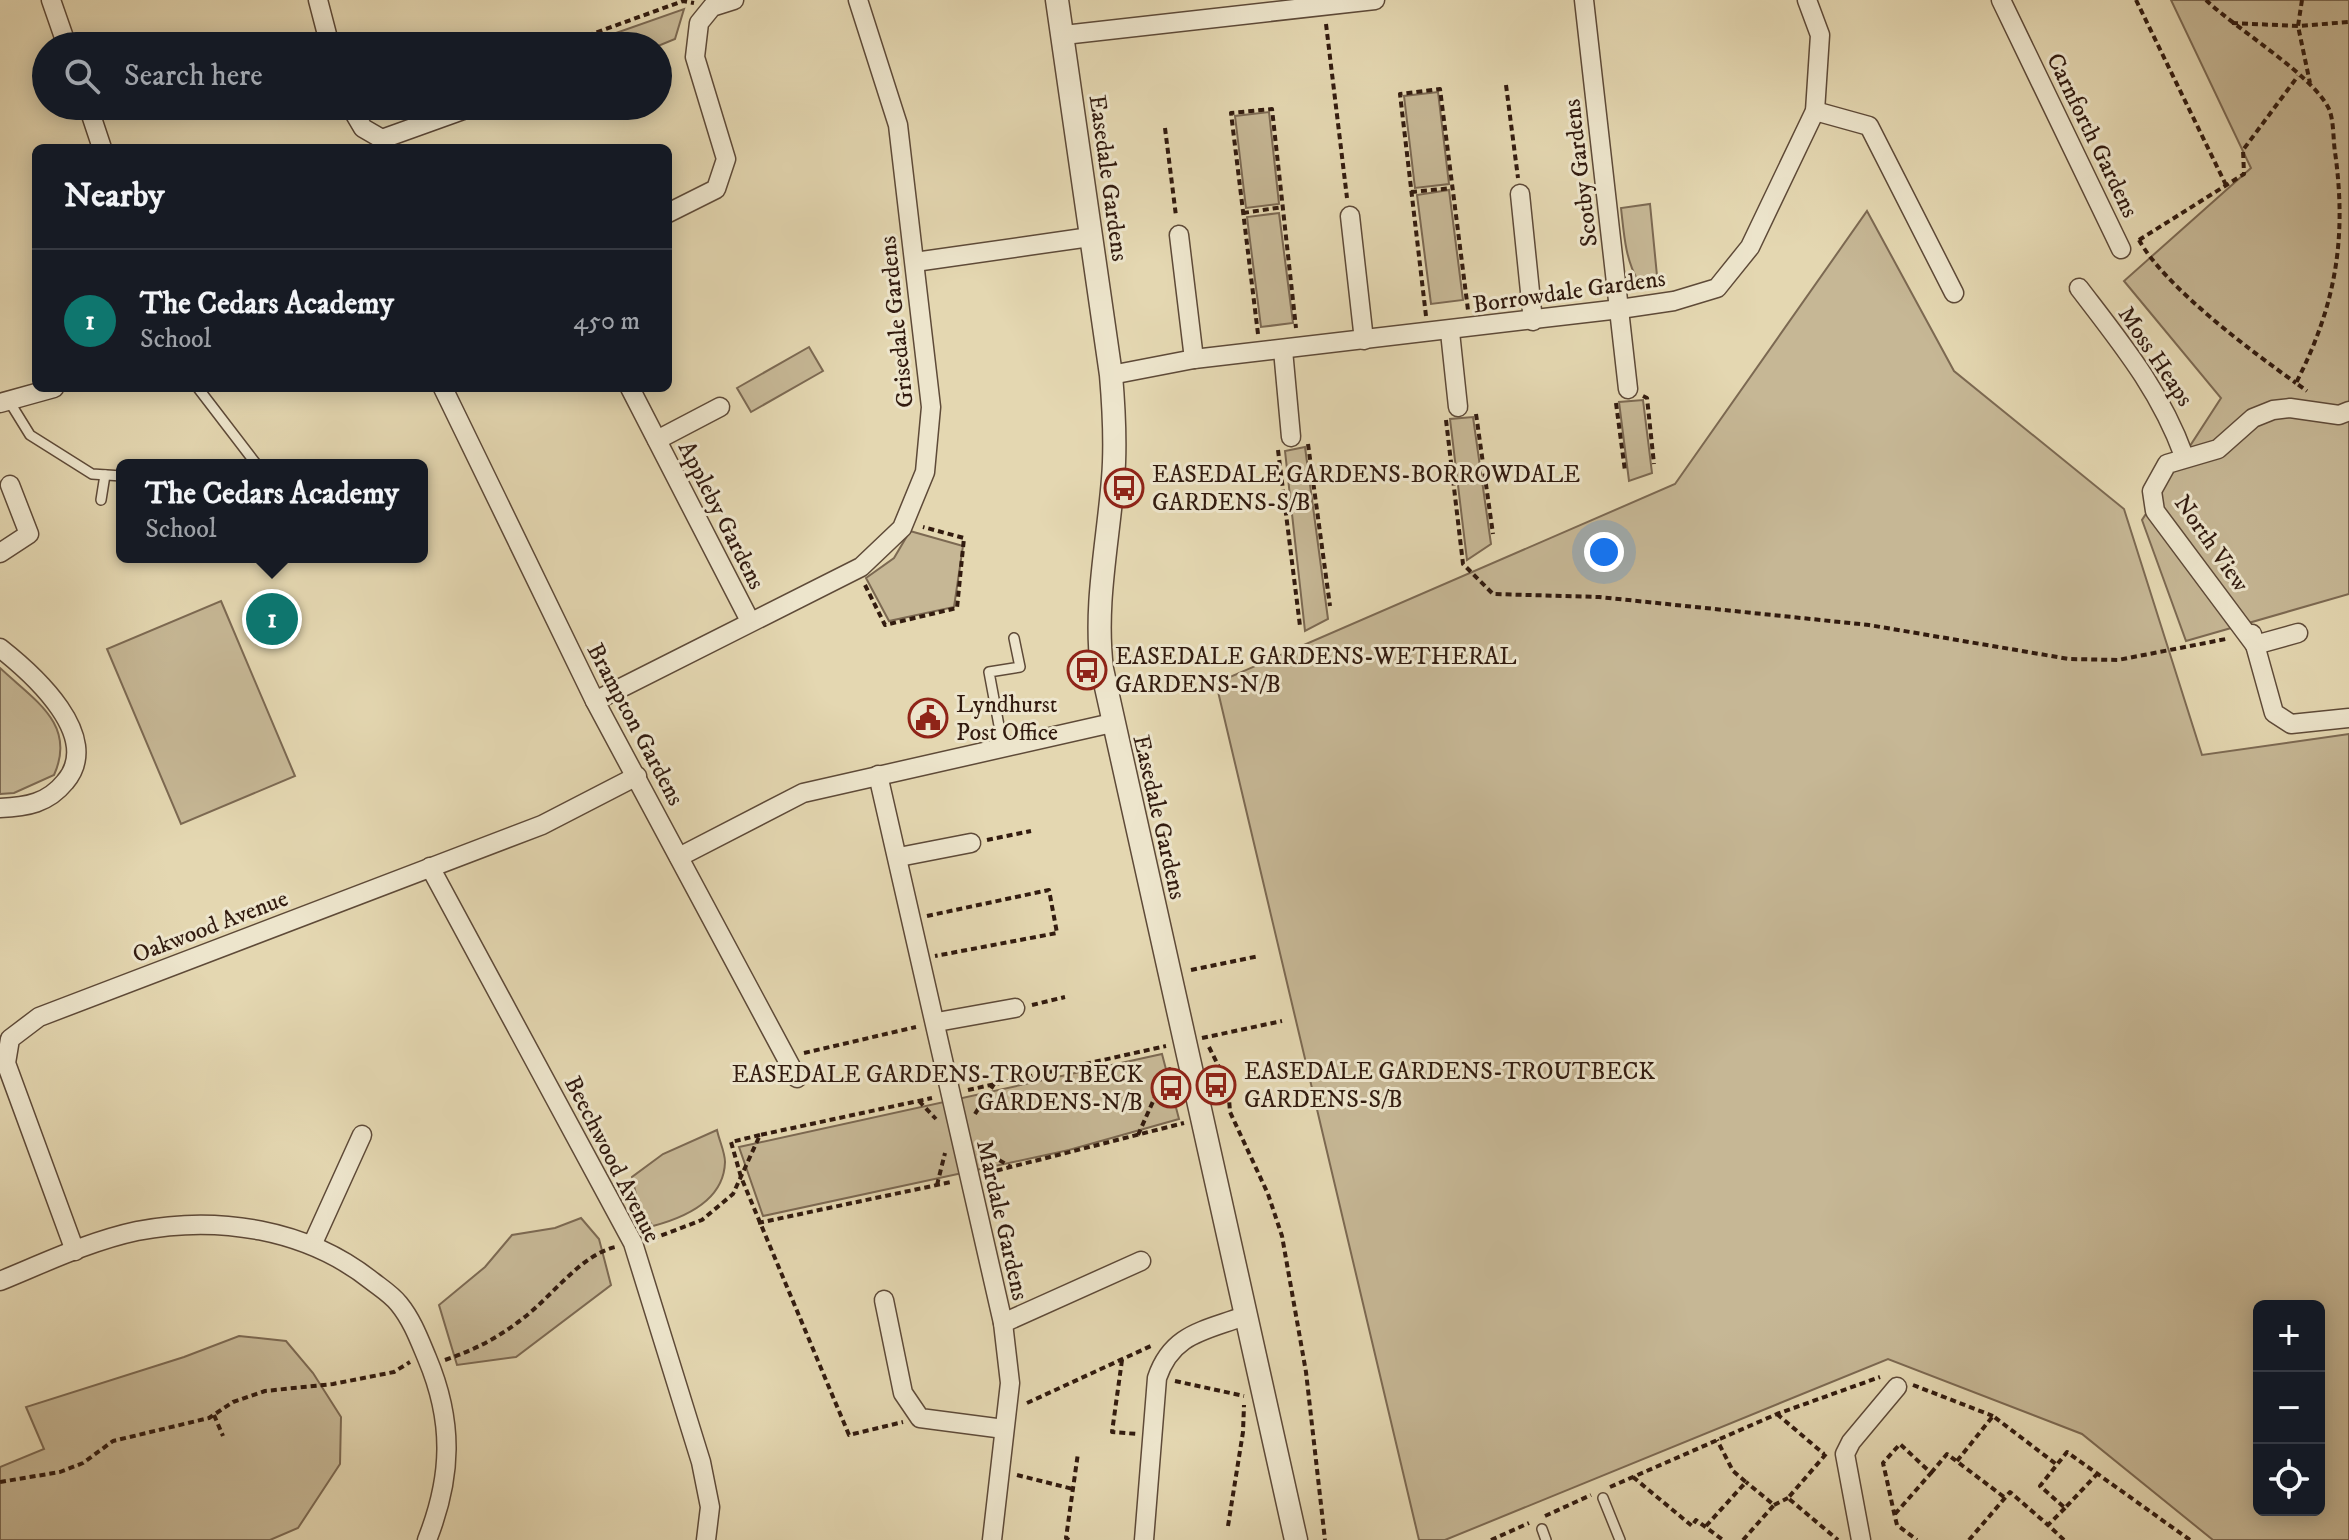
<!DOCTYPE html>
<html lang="en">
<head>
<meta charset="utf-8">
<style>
  body { margin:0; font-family:"IM FELL DW Pica",serif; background:#20242c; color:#f1f3f6 }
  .controls { position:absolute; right:24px; bottom:24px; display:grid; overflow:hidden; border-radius:12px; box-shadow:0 4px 20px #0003 }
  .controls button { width:72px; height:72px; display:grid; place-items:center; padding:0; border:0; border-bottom:2px solid #363941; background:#171b24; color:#f1f3f6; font:40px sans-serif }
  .you { position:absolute; left:1604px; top:552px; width:28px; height:28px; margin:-20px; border:6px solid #fff; border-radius:50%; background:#1a73e8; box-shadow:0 0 0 12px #1a73e833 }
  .badge { display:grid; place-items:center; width:52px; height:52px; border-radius:50%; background:#0f766e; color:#fff; font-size:26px; font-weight:700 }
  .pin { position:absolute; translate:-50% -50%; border:4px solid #fff; box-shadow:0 2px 8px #0006 }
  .popup { position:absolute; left:116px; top:459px; width:312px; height:104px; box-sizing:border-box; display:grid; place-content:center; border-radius:12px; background:#171b24; filter:drop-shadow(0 2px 6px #0005); font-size:26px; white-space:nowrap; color:#9ea1a6 }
  .popup b { font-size:30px; color:#f1f3f6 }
  .popup::after { content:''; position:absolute; left:50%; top:100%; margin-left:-16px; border:16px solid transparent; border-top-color:#171b24 }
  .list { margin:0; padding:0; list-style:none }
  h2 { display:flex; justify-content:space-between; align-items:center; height:104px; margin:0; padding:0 32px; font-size:34px }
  h2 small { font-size:26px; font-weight:400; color:#9ea1a6 }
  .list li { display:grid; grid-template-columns:52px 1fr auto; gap:24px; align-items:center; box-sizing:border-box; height:144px; padding:0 32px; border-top:2px solid #363941 }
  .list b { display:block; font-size:30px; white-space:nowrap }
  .list p { margin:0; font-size:26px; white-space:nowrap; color:#9ea1a6 }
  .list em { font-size:26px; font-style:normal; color:#9ea1a6 }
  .icon { flex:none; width:44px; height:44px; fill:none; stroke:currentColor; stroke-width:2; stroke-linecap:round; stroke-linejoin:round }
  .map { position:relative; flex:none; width:2349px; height:1540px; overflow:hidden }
  .search { position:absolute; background:#171b24; box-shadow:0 4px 20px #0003; left:32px; top:32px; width:640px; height:88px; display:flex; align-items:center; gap:20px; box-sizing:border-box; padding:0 28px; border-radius:44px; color:#9ea1a6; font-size:30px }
  .panel { position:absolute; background:#171b24; box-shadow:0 4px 20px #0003; left:32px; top:144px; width:640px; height:248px; border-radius:12px }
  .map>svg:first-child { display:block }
  .green { fill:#c6b795; stroke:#7c6952; stroke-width:2; fill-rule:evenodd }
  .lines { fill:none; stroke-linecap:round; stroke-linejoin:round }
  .service-casing { stroke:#5e4a38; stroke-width:12 }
  .minor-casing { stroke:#5e4a38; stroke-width:21 }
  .tertiary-casing { stroke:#5e4a38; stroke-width:25 }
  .path { stroke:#321b0f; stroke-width:4; stroke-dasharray:6 4; stroke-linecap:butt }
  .service { stroke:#ede5cc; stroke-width:9 }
  .minor { stroke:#ede5cc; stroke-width:18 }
  .tertiary { stroke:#ede5cc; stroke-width:22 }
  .labels { text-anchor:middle; stroke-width:6; stroke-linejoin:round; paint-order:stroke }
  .street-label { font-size:24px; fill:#321b0f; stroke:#ede5cc }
  .poi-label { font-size:24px; fill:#321b0f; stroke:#ede5cc; text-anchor:start }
</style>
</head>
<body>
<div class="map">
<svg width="2349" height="1540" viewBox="0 0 2349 1540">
  <rect width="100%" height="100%" fill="#e4d7b1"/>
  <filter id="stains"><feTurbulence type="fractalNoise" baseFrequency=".0025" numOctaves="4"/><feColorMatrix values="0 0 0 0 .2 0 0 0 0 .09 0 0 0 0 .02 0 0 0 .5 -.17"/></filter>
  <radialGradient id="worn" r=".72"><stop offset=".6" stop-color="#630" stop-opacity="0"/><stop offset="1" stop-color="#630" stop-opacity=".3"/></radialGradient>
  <!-- green -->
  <g class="green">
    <polygon points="2171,0 2349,0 2349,594 2186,641 2142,520 2221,398 2124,281 2251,168"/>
    <polygon points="684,9 675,39 658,46 579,46"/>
    <polygon points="1438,92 1449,184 1415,188 1404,96"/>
    <polygon points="1269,112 1279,204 1246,208 1235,116"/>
    <polygon points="1449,190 1463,300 1431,304 1417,195"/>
    <path d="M1650,204L1658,286L1638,281C1625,258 1624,234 1621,208Z"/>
    <path d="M1867,211L1954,371L2124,509L2202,755L2349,734V1540H2213L2082,1434L1888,1359L1445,1540H1419L1216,683L1675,484ZM2259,1306H2319V1510H2259Z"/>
    <polygon points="1279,213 1293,323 1261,327 1247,217"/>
    <polygon points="809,347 823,371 751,412 737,388"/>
    <polygon points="1643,400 1652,473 1629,481 1619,402"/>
    <polygon points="1473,417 1491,544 1467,560 1450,419"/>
    <polygon points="1305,447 1328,619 1305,631 1285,451"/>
    <polygon points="910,531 963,546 954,607 889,621 866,578 894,558"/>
    <polygon points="221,601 295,776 181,824 107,649"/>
    <path d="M0,668C34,700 77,724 54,775L14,793L0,794Z"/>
    <polygon points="1162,1054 1179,1119 1069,1150 763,1216 739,1147"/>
    <path d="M717,1130C719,1140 725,1152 725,1162C724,1201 683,1218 653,1226L639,1208L632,1177L663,1154Z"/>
    <polygon points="581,1218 599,1239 611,1285 516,1357 457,1365 439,1305 485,1267 512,1235 555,1228"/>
    <polygon points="239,1336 286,1341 313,1373 341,1417 340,1464 298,1528 270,1540 0,1540 0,1467 44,1449 26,1407 184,1357"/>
  </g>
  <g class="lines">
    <defs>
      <g id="service">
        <polyline points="198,388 257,465"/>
        <polyline points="9,401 30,435 92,474 122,476"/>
        <polyline points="101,500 105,475"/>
        <polyline points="1003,747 989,672 1020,667 1014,638"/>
        <polyline points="1603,1498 1620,1540"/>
        <polyline points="1542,1529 1546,1540"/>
      </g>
      <g id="minor">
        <polyline points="51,0 67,46"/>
        <polyline points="318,0 330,46"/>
        <polyline points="1584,0 1628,389"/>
        <polyline points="2001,0 2121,249"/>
        <polyline points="1064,35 1375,0"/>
        <polyline points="88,106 102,148"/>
        <polyline points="350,106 363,128 382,139 474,106"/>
        <polyline points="1815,111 1869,126 1954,293"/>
        <polyline points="1520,194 1533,321"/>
        <polyline points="668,213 716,189 726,159 695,57 699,23 712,7 734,0"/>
        <polyline points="1350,216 1364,340"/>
        <polyline points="1179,235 1194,359"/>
        <polyline points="915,262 1090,237"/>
        <path d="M2079,288C2121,343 2160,390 2184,456"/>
        <polyline points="1450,332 1458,407"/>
        <polyline points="1283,350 1291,437"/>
        <polyline points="1111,375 1194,359 1620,309 1674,301 1717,288 1750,247 1815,111 1820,35 1807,0"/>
        <polyline points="443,388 595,701 797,1078"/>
        <polyline points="630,388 750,621"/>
        <polyline points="0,403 54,388"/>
        <polyline points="657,440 720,407"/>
        <polyline points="0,553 29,534 10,485"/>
        <polyline points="2298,633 2255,645 2155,511 2152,491 2167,464 2218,449 2253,418 2273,410 2290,408 2339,415 2349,411"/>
        <polyline points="2252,634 2274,713 2291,724 2349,718"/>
        <path d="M0,648C33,674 104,737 65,782C48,803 27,807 0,808"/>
        <polyline points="595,701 861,567 902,528 925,472 931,407 898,125 858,0"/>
        <polyline points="878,775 1003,1323 1010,1383 992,1540"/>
        <polyline points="679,857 803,793 1112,723"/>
        <polyline points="899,857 971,843"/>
        <polyline points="430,867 633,1243 701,1462 710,1507 706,1540"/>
        <polyline points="937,1022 1015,1008"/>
        <polyline points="313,1243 362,1135"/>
        <polyline points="75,1251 6,1063 10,1039 39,1017 542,825 637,776"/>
        <path d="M0,1281C44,1263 90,1241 137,1231C218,1215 307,1229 372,1281C381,1288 392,1295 399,1304C412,1320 419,1339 427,1358C454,1422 452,1477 427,1540"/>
        <polyline points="884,1300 903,1393 920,1418 1004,1429"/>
        <polyline points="1003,1323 1141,1261"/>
        <path d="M1144,1540L1157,1378C1172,1333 1205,1331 1244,1316"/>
        <polyline points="1861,1540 1845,1454 1851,1442 1897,1387"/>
      </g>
      <path id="tertiary" d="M1057,0L1111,375C1114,410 1116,444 1113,479C1108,543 1094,605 1102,669L1296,1540"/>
    </defs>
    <!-- service casing -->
    <use href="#service" class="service-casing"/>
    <!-- minor casing -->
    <use href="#minor" class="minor-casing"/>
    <!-- tertiary casing -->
    <use href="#tertiary" class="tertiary-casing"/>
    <!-- path -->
    <g class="path">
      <polyline points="2136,0 2226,185"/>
      <path d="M2206,0C2236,29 2313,75 2329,109C2334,121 2333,139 2335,152C2347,238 2336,305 2296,383L2307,391"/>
      <polyline points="2302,0 2298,26 2310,83"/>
      <polyline points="2232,23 2298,26 2349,22"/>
      <polyline points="1326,24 1347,198"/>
      <polyline points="559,46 683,1 694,3"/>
      <polyline points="1506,85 1518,178"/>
      <polyline points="1165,128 1176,216"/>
      <polyline points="1411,192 1453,188"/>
      <polyline points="1243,213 1283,207"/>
      <polyline points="2139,240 2244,174 2243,150 2298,76"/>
      <path d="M2139,240C2165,287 2251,351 2296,383"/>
      <polyline points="1426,316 1400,94 1440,89 1468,310"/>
      <polyline points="1258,334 1231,113 1272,109 1296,328"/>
      <polyline points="1643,396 1647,398 1654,464"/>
      <polyline points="1616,403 1625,471"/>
      <polyline points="1476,414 1493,534"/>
      <polyline points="1446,420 1463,564 1493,594 1599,597 1869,625 2069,659 2118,660 2226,639"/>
      <polyline points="1308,444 1330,606"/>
      <polyline points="1278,450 1300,626"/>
      <polyline points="865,585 885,625 957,608 964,538 923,527"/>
      <polyline points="987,840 1031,831"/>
      <polyline points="927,916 1049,890 1057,933 935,956"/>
      <polyline points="1191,970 1259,956"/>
      <polyline points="1032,1005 1065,997"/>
      <polyline points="1202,1038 1282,1021"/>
      <polyline points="1209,1047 1228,1085 1230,1112 1268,1194 1282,1236 1306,1372 1325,1540"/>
      <polyline points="804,1053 916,1027"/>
      <polyline points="968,1090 1166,1046"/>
      <polyline points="919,1101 936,1119"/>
      <polyline points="975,1114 994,1084"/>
      <polyline points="760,1135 731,1142 741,1177 849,1435 903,1422"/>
      <polyline points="1138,1135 1167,1070 1171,1069"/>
      <polyline points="982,1150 1011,1167"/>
      <polyline points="987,1173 1184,1123"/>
      <polyline points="937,1185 945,1153"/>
      <polyline points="758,1223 951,1182"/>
      <polyline points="652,1239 702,1220 733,1194 760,1135 932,1098"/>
      <path d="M445,1360C474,1350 498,1338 522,1319C552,1297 579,1256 615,1247"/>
      <polyline points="1122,1360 1112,1432 1137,1434"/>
      <polyline points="1175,1381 1244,1396"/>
      <polyline points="1913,1385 1993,1416"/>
      <polyline points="1027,1403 1153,1345"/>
      <polyline points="1777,1414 1824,1454"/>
      <polyline points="214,1415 223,1436"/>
      <polyline points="1826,1454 1788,1498 1838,1540"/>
      <polyline points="1957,1461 1993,1416 2056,1464"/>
      <polyline points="1931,1473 1947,1454 2004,1497"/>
      <polyline points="2098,1473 2065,1508 2040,1486 2067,1452 2190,1540"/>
      <polyline points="1017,1475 1073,1489"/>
      <polyline points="1633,1477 1692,1526 1696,1520 1723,1540"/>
      <polyline points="0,1482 60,1472 83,1463 113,1441 209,1418 233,1402 265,1391 333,1384 394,1372 410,1362"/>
      <polyline points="1610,1487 1777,1414 1880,1377"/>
      <polyline points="1774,1505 1788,1498"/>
      <path d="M1895,1514L1931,1473L1900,1444L1883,1463C1888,1484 1892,1505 1897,1525L1917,1540"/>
      <polyline points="1545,1516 1591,1495"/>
      <polyline points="1228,1526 1243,1432 1244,1405"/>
      <polyline points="1706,1526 1746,1482 1733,1471 1717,1440"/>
      <polyline points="1069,1540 1066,1538 1078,1453"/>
      <polyline points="1491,1540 1529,1523"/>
      <polyline points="1743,1540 1774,1505 1746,1482"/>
      <polyline points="1969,1540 2010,1492 2048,1525"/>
      <polyline points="2064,1540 2048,1525 2065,1508"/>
    </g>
    <!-- service -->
    <use href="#service" class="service"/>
    <!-- minor -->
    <use href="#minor" class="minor"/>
    <!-- tertiary -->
    <use href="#tertiary" class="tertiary"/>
  </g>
  <!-- icons -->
  <defs>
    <symbol id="bus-ring" viewBox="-11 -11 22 22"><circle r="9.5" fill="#ede5cc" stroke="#8f2418" stroke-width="1.5"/><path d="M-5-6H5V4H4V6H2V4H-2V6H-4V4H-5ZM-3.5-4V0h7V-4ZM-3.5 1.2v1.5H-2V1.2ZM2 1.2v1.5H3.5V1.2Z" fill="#8f2418"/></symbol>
    <symbol id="civic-ring" viewBox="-11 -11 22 22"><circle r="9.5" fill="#ede5cc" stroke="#8f2418" stroke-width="1.5"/><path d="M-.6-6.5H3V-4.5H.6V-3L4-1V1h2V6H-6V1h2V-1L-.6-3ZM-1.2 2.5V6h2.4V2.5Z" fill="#8f2418"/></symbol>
  </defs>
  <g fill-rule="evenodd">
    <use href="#bus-ring" x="1102" y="466" width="44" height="44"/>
    <use href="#bus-ring" x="1065" y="648" width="44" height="44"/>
    <use href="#civic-ring" x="906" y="696" width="44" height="44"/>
    <use href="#bus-ring" x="1194" y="1063" width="44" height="44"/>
    <use href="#bus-ring" x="1149" y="1066" width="44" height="44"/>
  </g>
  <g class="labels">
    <!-- street labels -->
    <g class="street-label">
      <text transform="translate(2093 135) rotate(64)" y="8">Carnforth Gardens</text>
      <text transform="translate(1580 173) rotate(-97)" y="8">Scotby Gardens</text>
      <text transform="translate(1109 178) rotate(82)" y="8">Easedale Gardens</text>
      <text transform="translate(1569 291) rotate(-8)" y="8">Borrowdale Gardens</text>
      <text transform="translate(896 322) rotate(-96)" y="8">Grisedale Gardens</text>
      <text transform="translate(2156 356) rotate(56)" y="8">Moss Heaps</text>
      <text transform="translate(722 515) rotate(63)" y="8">Appleby Gardens</text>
      <text transform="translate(2212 543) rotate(55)" y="8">North View</text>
      <text transform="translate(636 724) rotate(62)" y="8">Brampton Gardens</text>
      <text transform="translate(1160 817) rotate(77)" y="8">Easedale Gardens</text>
      <text transform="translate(210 926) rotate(-21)" y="8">Oakwood Avenue</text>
      <text transform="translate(613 1159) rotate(63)" y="8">Beechwood Avenue</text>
      <text transform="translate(1003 1220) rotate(77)" y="8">Mardale Gardens</text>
    </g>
    <!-- poi labels -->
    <g class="poi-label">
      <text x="1152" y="482">EASEDALE GARDENS-BORROWDALE<tspan x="1152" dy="28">GARDENS-S/B</tspan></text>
      <text x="1115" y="664">EASEDALE GARDENS-WETHERAL<tspan x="1115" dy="28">GARDENS-N/B</tspan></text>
      <text x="956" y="712">Lyndhurst<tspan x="956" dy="28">Post Office</tspan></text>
      <text x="1244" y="1079">EASEDALE GARDENS-TROUTBECK<tspan x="1244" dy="28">GARDENS-S/B</tspan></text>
      <text x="1143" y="1082" text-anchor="end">EASEDALE GARDENS-TROUTBECK<tspan x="1143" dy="28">GARDENS-N/B</tspan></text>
    </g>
  </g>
  <rect width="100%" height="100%" filter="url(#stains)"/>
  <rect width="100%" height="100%" fill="url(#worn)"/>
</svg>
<div class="controls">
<button>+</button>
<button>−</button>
<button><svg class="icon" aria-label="locate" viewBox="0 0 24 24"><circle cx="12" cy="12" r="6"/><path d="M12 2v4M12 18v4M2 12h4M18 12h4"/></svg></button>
</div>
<div class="you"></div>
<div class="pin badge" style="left:272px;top:619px">1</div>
<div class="popup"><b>The Cedars Academy</b>School</div>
<div class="search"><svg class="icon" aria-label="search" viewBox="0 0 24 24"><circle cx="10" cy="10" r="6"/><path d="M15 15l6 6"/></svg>Search here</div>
<section class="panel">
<h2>Nearby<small></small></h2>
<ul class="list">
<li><span class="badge">1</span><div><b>The Cedars Academy</b><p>School</p></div><em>450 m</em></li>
</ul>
</section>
</div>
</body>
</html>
